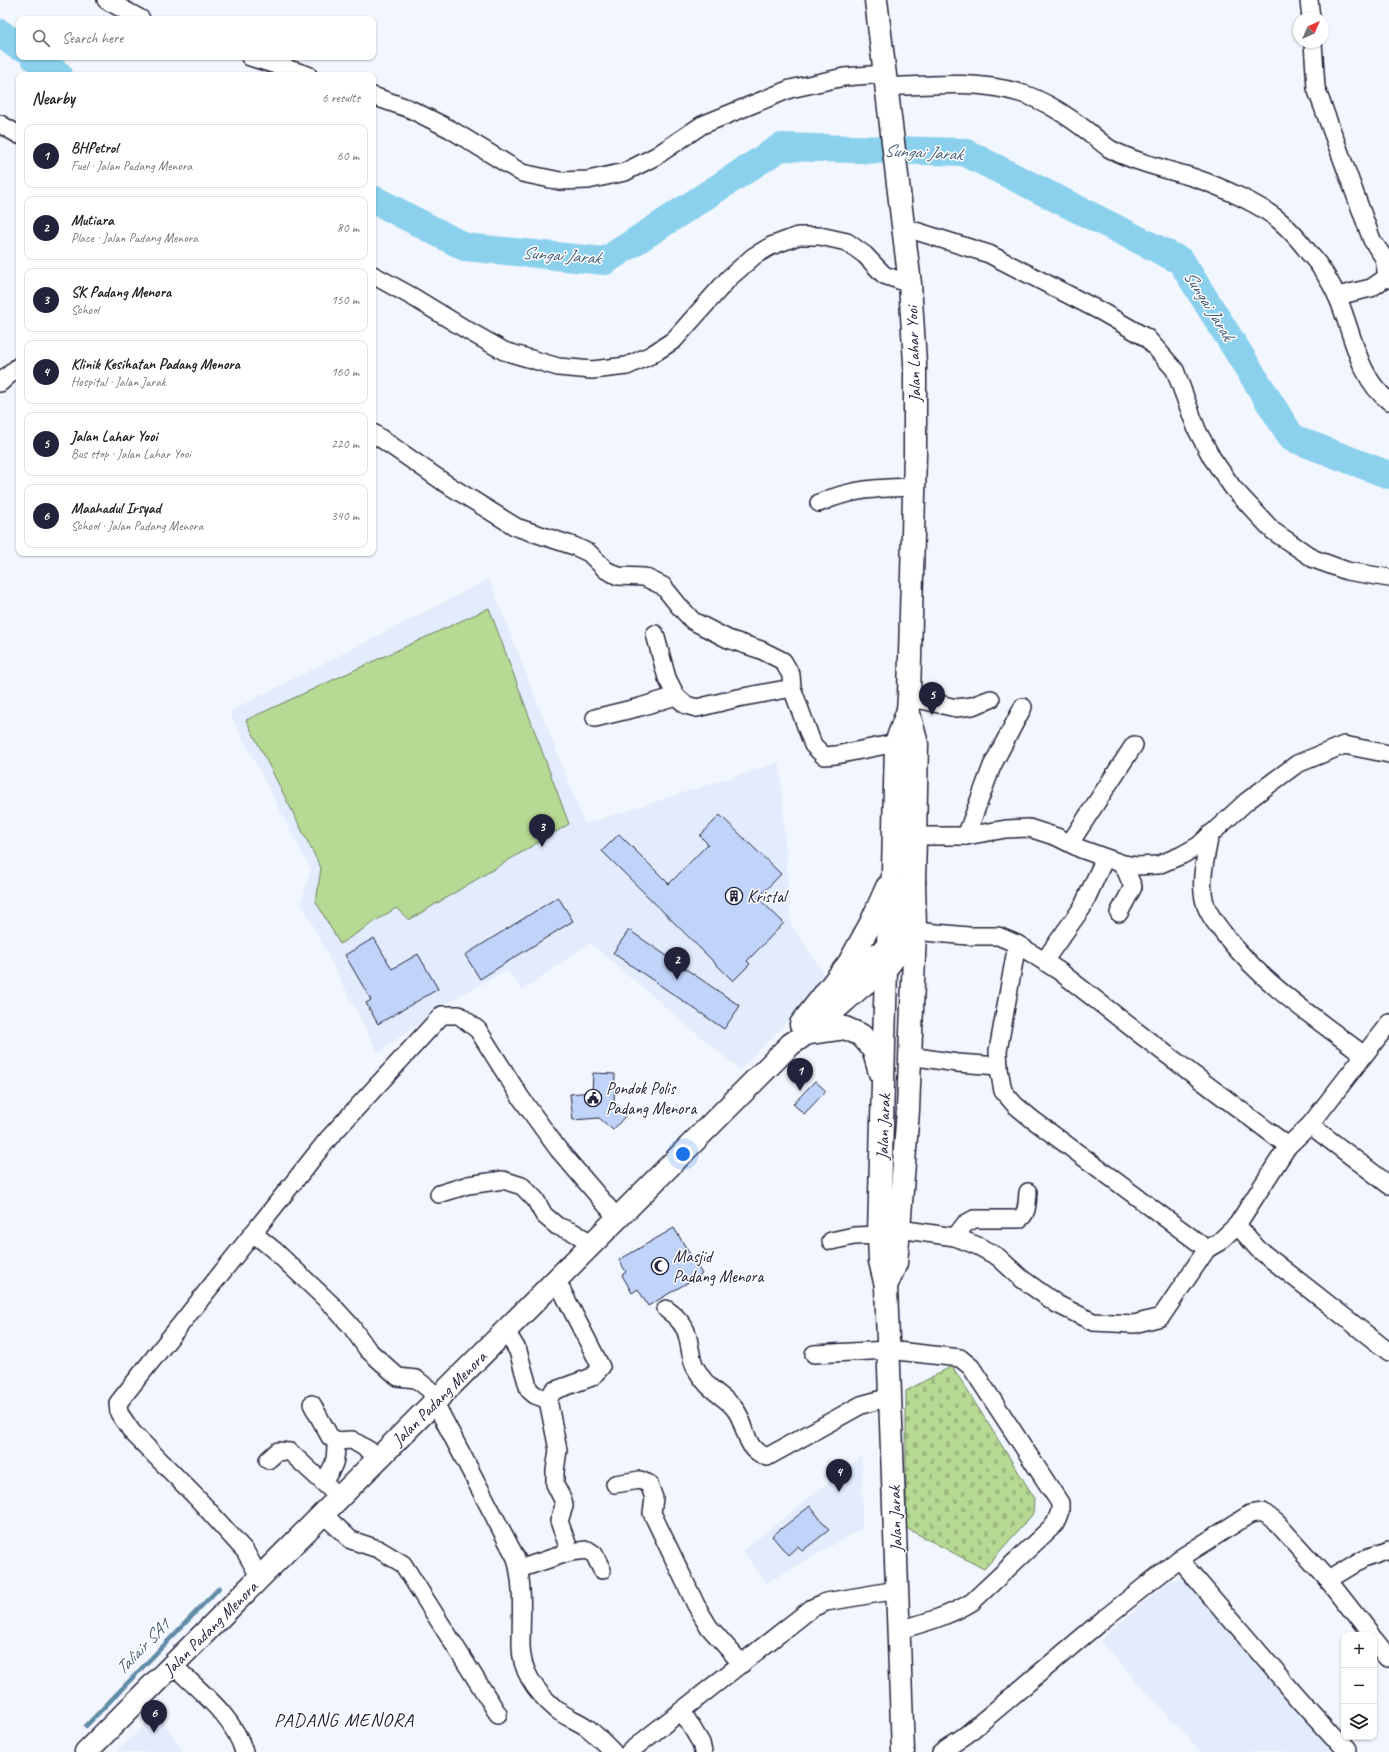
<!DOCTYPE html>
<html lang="en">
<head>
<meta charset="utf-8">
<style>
  body { margin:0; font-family:Caveat,sans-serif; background:#f2f2f2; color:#222 }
  .controls { position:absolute; right:12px; bottom:12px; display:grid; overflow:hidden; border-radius:8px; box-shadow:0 1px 3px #0004 }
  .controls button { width:36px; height:36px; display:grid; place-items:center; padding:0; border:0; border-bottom:1px solid #e0e0e0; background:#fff; color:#222; font:20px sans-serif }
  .compass { position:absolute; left:1293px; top:12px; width:36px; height:36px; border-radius:50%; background:#fff; box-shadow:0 1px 3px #0004; rotate:44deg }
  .you { position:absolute; left:683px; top:1154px; width:14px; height:14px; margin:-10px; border:3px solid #fff; border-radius:50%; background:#1a73e8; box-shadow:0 0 0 6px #1a73e833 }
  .badge { display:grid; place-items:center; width:26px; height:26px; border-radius:50%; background:#22223b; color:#fff; font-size:13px; font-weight:700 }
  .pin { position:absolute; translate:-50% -33px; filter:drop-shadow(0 1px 2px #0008) }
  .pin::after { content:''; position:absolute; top:21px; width:14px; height:12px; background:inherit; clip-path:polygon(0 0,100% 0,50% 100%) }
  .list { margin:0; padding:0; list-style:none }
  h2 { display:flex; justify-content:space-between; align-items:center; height:52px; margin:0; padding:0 16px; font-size:17px }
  h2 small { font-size:13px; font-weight:400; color:#767676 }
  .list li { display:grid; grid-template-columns:26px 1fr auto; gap:12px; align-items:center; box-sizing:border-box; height:64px; margin:0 8px 8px; padding:0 8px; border:1px solid #e0e0e0; border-radius:8px }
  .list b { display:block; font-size:15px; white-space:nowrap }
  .list p { margin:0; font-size:13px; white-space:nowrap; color:#767676 }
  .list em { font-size:13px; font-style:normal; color:#767676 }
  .icon { flex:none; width:22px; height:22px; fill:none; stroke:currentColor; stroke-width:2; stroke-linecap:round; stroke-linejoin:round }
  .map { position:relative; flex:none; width:1389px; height:1752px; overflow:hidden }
  .search { position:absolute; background:#fff; box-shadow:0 1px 3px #0004; left:16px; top:16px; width:360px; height:44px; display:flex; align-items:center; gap:10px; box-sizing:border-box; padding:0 14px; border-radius:8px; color:#767676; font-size:15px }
  .panel { position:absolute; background:#fff; box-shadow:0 1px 3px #0004; left:16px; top:72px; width:360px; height:484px; border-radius:8px }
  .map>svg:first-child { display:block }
  .built { fill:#e3ecfc }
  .cemetery { fill:url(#cemetery-stones); stroke:#6c7e67 }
  .park { fill:#b6d993; stroke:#6c7e67 }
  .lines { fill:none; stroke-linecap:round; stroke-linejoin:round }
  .stream { stroke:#618ba6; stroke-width:4.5 }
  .river { stroke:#8bd1ed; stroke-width:28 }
  .building { fill:#c0d4f9; stroke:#22223b }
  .minor-casing { stroke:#22223b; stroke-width:20 }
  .major-casing { stroke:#22223b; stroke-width:25 }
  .minor { stroke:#fff; stroke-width:17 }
  .major { stroke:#fff; stroke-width:22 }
  .labels { text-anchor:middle; stroke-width:3; stroke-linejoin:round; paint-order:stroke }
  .street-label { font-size:17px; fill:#22223b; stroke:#fff }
  .poi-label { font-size:17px; fill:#22223b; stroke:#fff; text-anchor:start }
  .water-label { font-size:18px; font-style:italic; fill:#475f79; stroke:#fff }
  .quarter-label { font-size:19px; letter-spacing:1px; fill:#22223b; stroke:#fff }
</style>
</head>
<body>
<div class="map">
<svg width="1389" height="1752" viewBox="0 0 1389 1752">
  <defs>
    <pattern id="cemetery-stones" width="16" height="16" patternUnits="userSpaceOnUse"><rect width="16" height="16" fill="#b6d993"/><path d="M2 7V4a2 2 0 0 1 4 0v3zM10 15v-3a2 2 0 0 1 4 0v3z" fill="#9cba80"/></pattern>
  </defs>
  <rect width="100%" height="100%" fill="#f2f6fe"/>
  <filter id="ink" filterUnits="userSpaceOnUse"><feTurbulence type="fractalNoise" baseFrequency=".025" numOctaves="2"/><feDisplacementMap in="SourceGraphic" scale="8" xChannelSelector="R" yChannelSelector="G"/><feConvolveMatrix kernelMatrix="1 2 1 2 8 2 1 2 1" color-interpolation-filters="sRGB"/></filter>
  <g filter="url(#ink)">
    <!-- built -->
    <g class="built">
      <polygon points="489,579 585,824 780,762 791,924 828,980 740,1070 590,943 522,990 507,970 447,1003 378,1053 301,902 311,870 229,712"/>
      <polygon points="862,1456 862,1528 767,1583 742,1551"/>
      <polygon points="1186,1579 1335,1752 1201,1752 1100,1641 1170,1580"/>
      <polygon points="158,1714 184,1752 116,1752"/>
    </g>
    <!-- cemetery -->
    <polygon class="cemetery" points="952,1366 1034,1497 1033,1514 984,1569 906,1528 906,1391"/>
    <!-- park -->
    <polygon class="park" points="489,608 569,824 409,920 396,908 340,944 316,902 321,868 246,720"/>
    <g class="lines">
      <!-- stream -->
      <polyline class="stream" points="86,1726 219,1588"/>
      <!-- river -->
      <g class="river">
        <polyline points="0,33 19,47"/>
        <polyline points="34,57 59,75"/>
        <polyline points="373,199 465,247 605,261 781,147 964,152 1181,261 1292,438 1389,475"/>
      </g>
    </g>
    <!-- building -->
    <g class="building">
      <polygon points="720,815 781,874 758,898 784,923 747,961 750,964 733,981 602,851 619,834 669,884 708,844 700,836"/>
      <polygon points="558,897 573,921 480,979 465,955"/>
      <polygon points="629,930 740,1006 724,1029 613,953"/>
      <polygon points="374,938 392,969 418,954 438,989 378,1024 366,1003 371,1000 345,955"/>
      <polygon points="593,1073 615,1074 614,1102 627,1114 613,1130 599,1118 573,1120 570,1094 592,1092"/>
      <polygon points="815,1081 826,1091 804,1114 793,1104"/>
      <polygon points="674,1228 702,1274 648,1306 638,1289 632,1293 622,1275 626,1272 619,1260"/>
      <polygon points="810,1506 829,1530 802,1551 798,1546 788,1555 772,1536"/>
    </g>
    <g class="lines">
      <defs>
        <g id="minor">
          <polyline points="106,0 141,19"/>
          <polyline points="1309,0 1311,18"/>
          <polyline points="1313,42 1316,88 1372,240 1384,258 1387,277 1389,279"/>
          <polyline points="250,57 308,75"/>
          <path d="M885,87C930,85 977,80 1020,93C1045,100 1069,117 1090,133C1096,138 1103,144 1110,149C1137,163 1166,169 1195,178C1219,186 1262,205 1281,222C1291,231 1301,242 1309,253C1320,265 1330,281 1337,296C1352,329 1358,379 1389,401"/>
          <polyline points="373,96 410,109 450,129 522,173 560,181 588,180 625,172 656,156 702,125 790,89 844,77 884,74"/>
          <polyline points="0,124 19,135"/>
          <polyline points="903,227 989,254 1102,312 1147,338 1175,370 1197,430 1212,458 1233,488 1273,531 1314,559 1347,571 1389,578"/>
          <polyline points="373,275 413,297 467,330 504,351 558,367 592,370 627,366 651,355 674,340 729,278 754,256 771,246 798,236 820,236 847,242 865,255 884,275 910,284"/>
          <polyline points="1337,296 1371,288 1387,277"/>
          <polyline points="0,383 19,366"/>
          <polyline points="373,433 445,483 516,527 574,546 589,553 606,570 618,576 644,577 663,586 679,606 693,621 728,639 761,650 783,661 791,675 792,688 813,745 824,756 836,755 896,743"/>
          <path d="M819,503C853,488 879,488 914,487"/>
          <polyline points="655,634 667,678 676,696"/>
          <polyline points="909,697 956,708 972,706 991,699"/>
          <polyline points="595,718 640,707 676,696 686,705 697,708 738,698 792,688"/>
          <path d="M1210,834C1206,856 1198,884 1206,906C1210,917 1218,926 1224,934C1262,983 1315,1018 1364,1055"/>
          <polyline points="916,836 966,836 1006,829 1029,828 1057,837 1081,849 1123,864 1136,866 1158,865 1182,855 1198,846 1247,801 1297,764 1344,745 1389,754"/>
          <polyline points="966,836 992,766 1023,707"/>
          <polyline points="1070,843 1134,745"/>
          <polyline points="1119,913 1133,887 1123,864"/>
          <polyline points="915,931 968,936 998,936 1017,944 1059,971 1141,1035 1288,1146"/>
          <polyline points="1017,944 998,1051 999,1069 1003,1091 1015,1105 1032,1119 1207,1249 1219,1242 1237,1225 1288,1146 1310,1125 1389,1023"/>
          <polyline points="1044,961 1082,908 1105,858"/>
          <polyline points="910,1056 957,1063 999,1066"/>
          <polyline points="1310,1125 1389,1185"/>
          <polyline points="439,1194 468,1185 503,1180 522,1186 535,1199 544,1215 557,1226 573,1232 593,1244"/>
          <polyline points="1237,1225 1258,1249 1389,1352"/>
          <path d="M899,1229L955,1237L965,1224L974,1219H1019C1028,1214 1027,1202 1028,1192"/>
          <path d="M253,1233L274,1250L331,1304L351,1326L368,1350L398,1377L416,1379L430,1390L435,1403L516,1558C524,1587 521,1617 521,1646C521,1672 538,1694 557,1710C567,1718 579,1721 589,1729C597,1736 605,1744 613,1752"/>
          <polyline points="955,1237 978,1246 998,1257 1022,1279 1057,1304 1093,1322 1134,1324 1161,1317 1207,1249"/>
          <polyline points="831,1241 854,1236 879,1235"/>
          <polyline points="557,1281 601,1367 592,1377 553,1391 548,1400 558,1450 555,1471 555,1484 563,1500 564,1506 559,1521 570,1552"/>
          <path d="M666,1309C676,1316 686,1326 688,1338C690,1347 691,1359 695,1367C699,1374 706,1384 712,1389C721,1397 731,1402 737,1412C748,1430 744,1449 767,1457L861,1405L890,1397"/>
          <polyline points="506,1331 518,1351 529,1390 535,1395 548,1400"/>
          <path d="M814,1354L888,1350L960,1358L971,1367L1060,1503V1511L1055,1524L972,1602C949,1616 924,1623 899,1630"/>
          <polyline points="312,1404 330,1437 336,1441 352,1440 380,1457"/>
          <polyline points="268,1460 278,1451 290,1452 340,1498"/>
          <path d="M323,1482C335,1465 336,1462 336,1441"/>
          <polyline points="615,1484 640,1480 649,1484 654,1498 652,1513 696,1605 709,1627 742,1664"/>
          <polyline points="324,1515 351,1540 378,1549 403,1564 498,1714"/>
          <polyline points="1179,1559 1299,1699 1347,1752"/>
          <polyline points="519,1569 570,1552 588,1550 594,1554 602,1570"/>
          <polyline points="260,1578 245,1551 198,1499 132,1432 119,1413 118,1403 328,1139 442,1015 459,1015 478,1030 521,1098 558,1149 618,1219"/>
          <polyline points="1328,1580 1363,1559 1389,1550"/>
          <polyline points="1374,1639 1389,1658"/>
          <path d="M173,1665C199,1691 234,1716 244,1752"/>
          <polyline points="682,1711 701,1743 703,1752"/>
          <polyline points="629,1752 812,1608 826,1602 897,1590"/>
          <polyline points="941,1752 966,1735 1105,1618 1179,1559 1250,1514 1263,1512 1277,1523 1328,1580 1371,1635"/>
        </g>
        <g id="major">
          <polyline points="876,0 910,284 915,363 915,453 909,697 908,710 896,743 893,872 886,968 879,1235 880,1261 886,1286 903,1752"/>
          <polyline points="847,981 872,957 889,948"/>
          <polyline points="801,1024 849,963 871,923 887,887"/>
          <polyline points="809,1033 845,1028 861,1035 873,1049 880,1073"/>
          <polyline points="886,1286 896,1263 899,1229 908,1110 915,931 914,882 917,744 908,710"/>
          <path d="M86,1752L791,1044C817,1028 838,1006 862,986C872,977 887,970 894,958C907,936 909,906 914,882"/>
        </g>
      </defs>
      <!-- minor casing -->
      <use href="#minor" class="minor-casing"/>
      <!-- major casing -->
      <use href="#major" class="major-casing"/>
      <!-- minor -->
      <use href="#minor" class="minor"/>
      <!-- major -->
      <use href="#major" class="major"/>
    </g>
  </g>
  <!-- icons -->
  <defs>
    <symbol id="building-ring" viewBox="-11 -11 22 22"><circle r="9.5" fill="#fff" stroke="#22223b" stroke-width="1.5"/><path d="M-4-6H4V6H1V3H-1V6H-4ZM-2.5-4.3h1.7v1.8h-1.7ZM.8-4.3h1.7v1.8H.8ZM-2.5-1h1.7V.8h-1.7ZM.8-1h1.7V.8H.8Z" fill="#22223b"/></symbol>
    <symbol id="civic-ring" viewBox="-11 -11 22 22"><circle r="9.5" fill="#fff" stroke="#22223b" stroke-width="1.5"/><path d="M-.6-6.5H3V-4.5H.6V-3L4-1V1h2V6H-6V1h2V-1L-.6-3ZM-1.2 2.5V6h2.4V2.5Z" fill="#22223b"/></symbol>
    <symbol id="mosque-ring" viewBox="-11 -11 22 22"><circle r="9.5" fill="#fff" stroke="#22223b" stroke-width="1.5"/><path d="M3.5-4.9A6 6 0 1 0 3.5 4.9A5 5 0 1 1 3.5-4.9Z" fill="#22223b"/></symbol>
  </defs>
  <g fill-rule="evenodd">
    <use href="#building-ring" x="724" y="886" width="20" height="20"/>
    <use href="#civic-ring" x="583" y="1088" width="20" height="20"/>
    <use href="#mosque-ring" x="650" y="1256" width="20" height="20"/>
  </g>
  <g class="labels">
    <!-- street labels -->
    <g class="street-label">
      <text transform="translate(913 354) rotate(-92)" y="6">Jalan Lahar Yooi</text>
      <text transform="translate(883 1127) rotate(-88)" y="6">Jalan Jarak</text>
      <text transform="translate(439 1398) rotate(-45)" y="6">Jalan Padang Menora</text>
      <text transform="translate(895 1519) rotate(-92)" y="6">Jalan Jarak</text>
      <text transform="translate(210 1628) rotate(-45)" y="6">Jalan Padang Menora</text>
    </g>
    <!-- poi labels -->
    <g class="poi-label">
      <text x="747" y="902">Kristal</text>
      <text x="606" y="1094">Pondok Polis<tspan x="606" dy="20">Padang Menora</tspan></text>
      <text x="673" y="1262">Masjid<tspan x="673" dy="20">Padang Menora</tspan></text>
    </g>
    <!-- water labels -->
    <g class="water-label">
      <text transform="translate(923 152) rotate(3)" y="6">Sungai Jarak</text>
      <text transform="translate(561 255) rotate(4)" y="6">Sungai Jarak</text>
      <text transform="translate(1209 305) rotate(58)" y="6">Sungai Jarak</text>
      <text transform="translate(142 1647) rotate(-46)" y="6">Taliair SA1</text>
    </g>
    <!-- quarter labels -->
    <g class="quarter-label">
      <text x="344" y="1726">PADANG MENORA</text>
    </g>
  </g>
</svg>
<div class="controls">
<button>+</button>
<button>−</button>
<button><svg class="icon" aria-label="layers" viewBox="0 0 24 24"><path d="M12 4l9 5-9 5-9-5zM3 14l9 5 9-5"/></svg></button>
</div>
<svg class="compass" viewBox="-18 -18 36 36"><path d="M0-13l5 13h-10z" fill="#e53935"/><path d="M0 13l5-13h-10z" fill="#767676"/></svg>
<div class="you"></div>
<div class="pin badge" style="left:800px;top:1091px">1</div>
<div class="pin badge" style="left:677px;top:980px">2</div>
<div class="pin badge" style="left:542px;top:847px">3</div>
<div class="pin badge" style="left:839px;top:1492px">4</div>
<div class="pin badge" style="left:932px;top:715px">5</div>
<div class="pin badge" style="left:154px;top:1733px">6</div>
<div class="search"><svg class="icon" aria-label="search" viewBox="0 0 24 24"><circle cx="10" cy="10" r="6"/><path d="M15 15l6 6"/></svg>Search here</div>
<section class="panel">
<h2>Nearby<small>6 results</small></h2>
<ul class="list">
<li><span class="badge">1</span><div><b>BHPetrol</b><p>Fuel · Jalan Padang Menora</p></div><em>60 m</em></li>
<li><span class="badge">2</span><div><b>Mutiara</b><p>Place · Jalan Padang Menora</p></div><em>80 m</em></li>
<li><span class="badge">3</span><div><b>SK Padang Menora</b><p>School</p></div><em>150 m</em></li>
<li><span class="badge">4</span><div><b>Klinik Kesihatan Padang Menora</b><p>Hospital · Jalan Jarak</p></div><em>160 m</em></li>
<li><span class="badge">5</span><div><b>Jalan Lahar Yooi</b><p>Bus stop · Jalan Lahar Yooi</p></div><em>220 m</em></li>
<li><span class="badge">6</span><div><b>Maahadul Irsyad</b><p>School · Jalan Padang Menora</p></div><em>340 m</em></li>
</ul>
</section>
</div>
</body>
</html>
